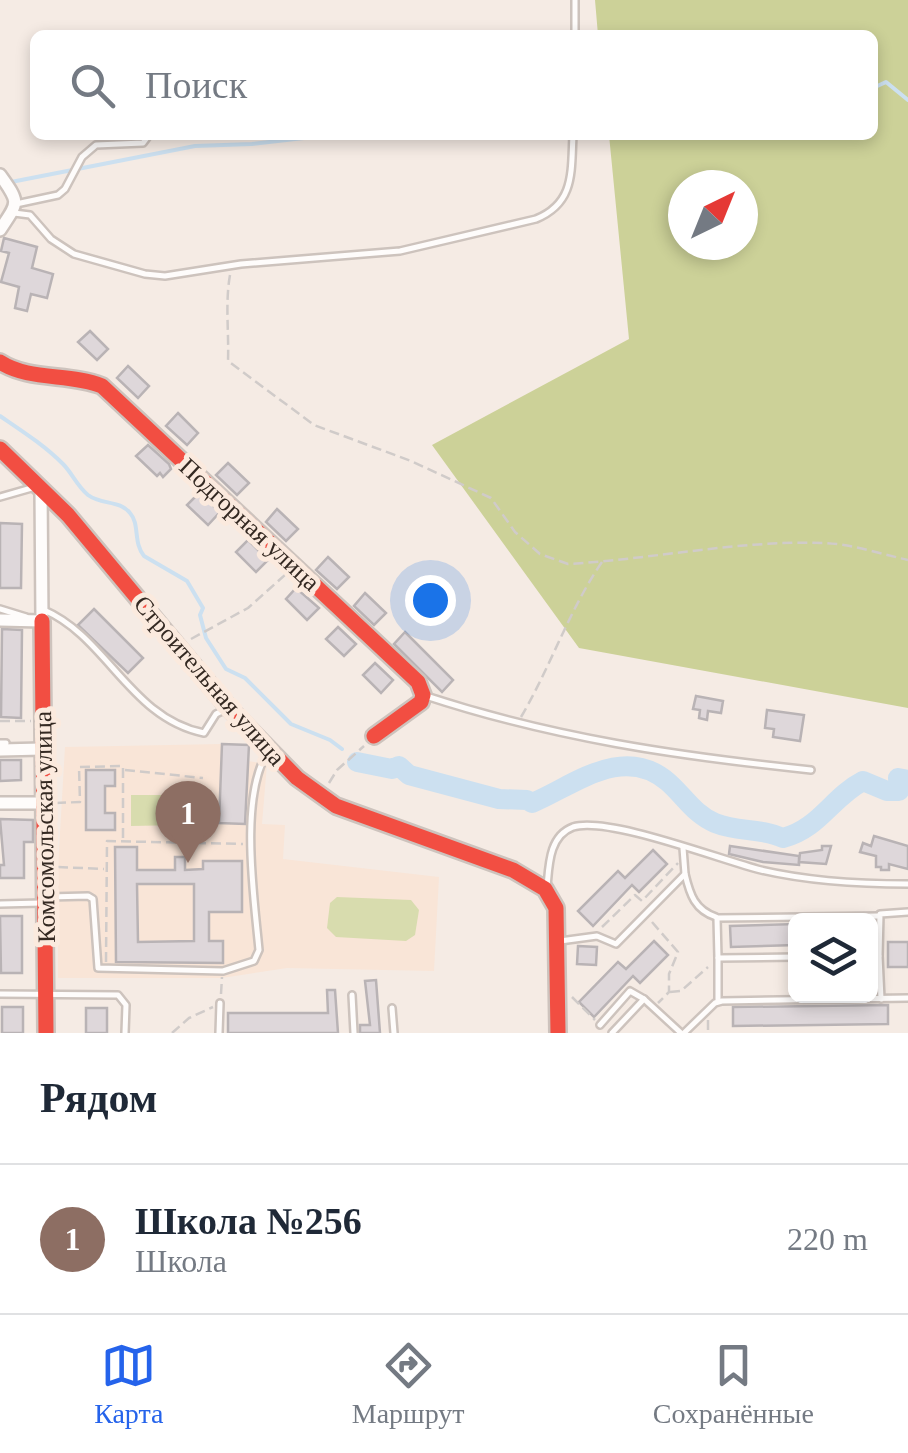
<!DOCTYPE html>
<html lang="ru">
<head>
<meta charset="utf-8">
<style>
  body { margin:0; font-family:"Times New Roman",serif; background:#f6f6f7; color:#1f2937 }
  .controls { position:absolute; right:30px; bottom:30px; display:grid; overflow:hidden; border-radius:15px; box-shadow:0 5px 15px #0003 }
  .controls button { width:90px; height:90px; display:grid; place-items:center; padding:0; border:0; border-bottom:2px solid #e0e1e3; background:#fff; color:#1f2937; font:50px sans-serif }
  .compass { position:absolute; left:668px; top:170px; width:90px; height:90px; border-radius:50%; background:#fff; box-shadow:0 5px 15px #0003; rotate:43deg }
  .you { position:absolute; left:430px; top:600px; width:35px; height:35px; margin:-25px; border:8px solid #fff; border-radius:50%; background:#1a73e8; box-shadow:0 0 0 15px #1a73e833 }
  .badge { display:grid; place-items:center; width:65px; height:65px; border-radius:50%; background:#2563eb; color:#fff; font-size:32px; font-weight:700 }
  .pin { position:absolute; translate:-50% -82px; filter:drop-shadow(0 2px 5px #0008) }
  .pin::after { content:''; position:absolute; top:52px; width:35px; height:30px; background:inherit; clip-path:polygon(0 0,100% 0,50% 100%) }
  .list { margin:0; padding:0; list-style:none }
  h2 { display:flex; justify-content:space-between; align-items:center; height:130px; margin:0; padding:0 40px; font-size:42px }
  h2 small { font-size:32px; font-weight:400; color:#747a83 }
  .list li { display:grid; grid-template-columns:65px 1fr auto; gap:30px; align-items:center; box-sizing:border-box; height:150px; padding:0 40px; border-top:2px solid #e0e1e3 }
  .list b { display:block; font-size:38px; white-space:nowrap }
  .list p { margin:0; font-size:32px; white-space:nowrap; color:#747a83 }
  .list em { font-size:32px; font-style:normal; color:#747a83 }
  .icon { flex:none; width:55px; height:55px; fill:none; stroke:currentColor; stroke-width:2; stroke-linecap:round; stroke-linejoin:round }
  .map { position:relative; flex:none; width:908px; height:1033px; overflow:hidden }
  .search { position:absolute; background:#fff; box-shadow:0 5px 15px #0003; left:30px; right:30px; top:30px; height:110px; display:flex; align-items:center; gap:25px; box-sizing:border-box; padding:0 35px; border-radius:15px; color:#747a83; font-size:38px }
  .sheet { height:280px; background:#fff }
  nav { display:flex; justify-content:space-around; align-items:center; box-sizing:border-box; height:140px; border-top:2px solid #e0e1e3; background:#fff; font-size:28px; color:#747a83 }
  nav a { display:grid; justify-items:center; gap:5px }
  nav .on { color:#2563eb }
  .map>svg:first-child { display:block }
  .built { fill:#f9e5d7 }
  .green { fill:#d8dcae }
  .forest { fill:#ccd198; fill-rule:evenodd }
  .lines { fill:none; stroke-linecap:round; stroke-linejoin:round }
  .stream { stroke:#cce0f0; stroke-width:4 }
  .river { stroke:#cce0f0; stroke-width:20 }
  .building { fill:#ded7da; stroke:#b9b3b5; stroke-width:2.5; fill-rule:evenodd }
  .lane-casing { stroke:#cdc3bd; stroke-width:10 }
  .street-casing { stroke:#cdc3bd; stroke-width:16 }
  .jam-casing { stroke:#cdc3bd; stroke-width:20 }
  .path { stroke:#d0cbc9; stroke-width:2.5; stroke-dasharray:10 5; stroke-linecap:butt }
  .lane { stroke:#fefcfb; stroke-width:5 }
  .street { stroke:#fefcfb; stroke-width:11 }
  .jam { stroke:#f24e42; stroke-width:15 }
  .labels { text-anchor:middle; stroke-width:10; stroke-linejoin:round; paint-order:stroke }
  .street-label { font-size:25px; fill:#342922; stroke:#fbeade }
</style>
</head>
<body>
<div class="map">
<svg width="908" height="1033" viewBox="0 0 908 1033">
  <rect width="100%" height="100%" fill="#f5ebe4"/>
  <!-- built -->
  <polygon class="built" points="222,744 249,745 248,761 267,764 262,824 285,825 283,859 439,877 434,971 287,968 222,978 58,978 58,867 65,747"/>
  <!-- green -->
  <g class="green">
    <polygon points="131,795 181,795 182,825 131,826"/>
    <polygon points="337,897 411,900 419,910 415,935 406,941 336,937 327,928 330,903"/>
  </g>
  <!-- forest -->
  <path class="forest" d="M595,0H908V708L579,648L432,445L629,339L609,135H873V35H598ZM683,185H743V245H683Z"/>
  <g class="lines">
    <!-- stream -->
    <g class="stream">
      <polyline points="873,88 886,82 908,100"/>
      <polyline points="0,187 6,183 195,146 252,144 330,135"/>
      <path d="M0,416C22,431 44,445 63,464C72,473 77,486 88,495C101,505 120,500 130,513C140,524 133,543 144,556L187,581L203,608L200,615L206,638L226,669L245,678L291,724L330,740L342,749"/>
    </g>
    <!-- river -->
    <path class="river" d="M357,762L392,769L399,766L409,775L499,799L527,800L532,803C573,786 623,743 668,782C685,797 694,814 715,823C737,832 762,828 783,838C819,829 832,797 863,781L887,791H899L898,778L908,780"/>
  </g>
  <!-- building -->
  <g class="building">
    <polygon points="4,238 37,247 32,268 53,274 47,298 31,294 27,311 15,308 19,287 1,282 9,253 1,251"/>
    <polygon points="90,331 108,349 97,360 78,342"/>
    <polygon points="128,366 149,386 138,398 117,378"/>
    <polygon points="178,413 198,433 187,445 166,426"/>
    <polygon points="148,445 169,464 171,469 163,477 160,473 157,476 136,456"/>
    <polygon points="228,463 249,483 237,495 216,475"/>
    <polygon points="199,493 220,512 208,525 187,505"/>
    <polygon points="277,509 298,529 286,541 266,522"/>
    <polygon points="0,523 22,524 21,588 0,588"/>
    <polygon points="248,540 268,560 256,572 236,552"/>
    <polygon points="328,557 349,577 337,589 316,570"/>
    <polygon points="296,588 319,608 307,620 286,599"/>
    <polygon points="365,593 386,613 374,625 354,606"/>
    <polygon points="94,609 143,658 128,673 78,625"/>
    <polygon points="338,627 356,644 344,656 326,639"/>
    <polygon points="2,629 22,630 21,718 1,717"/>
    <polygon points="405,632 453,680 442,692 394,644"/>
    <polygon points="375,663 393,680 381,693 363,675"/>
    <polygon points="696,696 723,701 721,713 708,711 707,720 699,718 700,710 693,709"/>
    <polygon points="767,710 804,715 800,741 773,737 774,729 765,728"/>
    <polygon points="222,744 249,745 245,824 219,823"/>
    <polygon points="0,760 21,760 21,780 0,781"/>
    <polygon points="86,770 115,770 115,786 105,786 105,813 115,813 115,830 86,830"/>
    <polygon points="0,819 33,820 33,842 24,842 24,878 0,878 0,865 4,865"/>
    <polygon points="874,836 908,846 908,869 889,864 889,870 881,870 881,867 876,867 876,856 860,852 863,843 871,846"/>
    <polygon points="730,846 799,856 799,865 763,862 729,854"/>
    <polygon points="822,846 831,846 826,864 799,862 800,853 822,850"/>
    <path d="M115,847H137V870H175V857H185V870L203,869V861H242V912H209V941H223V963L116,962ZM137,884H194V941L138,942Z"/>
    <polygon points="653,850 667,864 639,892 632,885 593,926 578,911 618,871 625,878"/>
    <polygon points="0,916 22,916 22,973 1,973"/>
    <polygon points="796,924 796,945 731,947 730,926"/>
    <polygon points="654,941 668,955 640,983 633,976 594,1017 579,1002 618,962 626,969"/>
    <rect x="888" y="942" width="20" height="25"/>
    <polygon points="578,946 597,947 596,965 577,964"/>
    <polygon points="376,980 380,1033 360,1033 360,1025 370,1025 365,981"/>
    <polygon points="327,990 335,990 338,1033 228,1033 228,1013 328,1013"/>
    <polygon points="888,1005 888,1024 733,1026 733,1007"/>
    <rect x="2" y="1007" width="21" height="26"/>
    <rect x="86" y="1008" width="21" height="25"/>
  </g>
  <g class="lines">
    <defs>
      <g id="lane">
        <polyline points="575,35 575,0"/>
        <polyline points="16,204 58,195 65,189 82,157 96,145 143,143 149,135"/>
        <path d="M14,213L30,215L51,239L74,254L145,274L165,276L241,264L400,251L536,219C575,203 571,172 573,135"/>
        <polyline points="0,497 35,487"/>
        <polyline points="0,609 26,617"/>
        <path d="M44,610C107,637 130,718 204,733L216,714L226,709"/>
        <path d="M426,696C554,738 677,756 811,770"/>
        <polyline points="0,743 6,743"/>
        <path d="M685,874C690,895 695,910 716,917"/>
        <path d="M547,887C549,865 549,836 573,827C608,816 721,860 761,870C808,881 861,884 908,884"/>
        <path d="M48,897L88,896L93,899L98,968L223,971L254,961L259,950C254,896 239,798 268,751"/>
        <polyline points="0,904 42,903"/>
        <polyline points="560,941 597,936 616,944 685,874 683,848"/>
        <polyline points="870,956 879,956 881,999"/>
        <polyline points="879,956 880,914 908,912"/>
        <polyline points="796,957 718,958 717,918 879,916"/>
        <polyline points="718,958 718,1000"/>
        <polyline points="0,994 118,995 126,1005 125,1033"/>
        <polyline points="352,995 354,1033"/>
        <polyline points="392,1008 394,1033"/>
        <polyline points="600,1025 630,991 644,999"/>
        <polyline points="219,1033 220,1003"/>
        <polyline points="612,1033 644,999 681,1033"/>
        <polyline points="684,1033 715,1003 722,1001 908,998"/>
      </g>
      <g id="street">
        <path d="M0,175C21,204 18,202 0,230"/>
        <polyline points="0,620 42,621 41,488"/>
        <polyline points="0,750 42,749"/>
        <polyline points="0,803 44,803"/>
      </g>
      <g id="jam">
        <path d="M0,362C29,381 70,373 102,386L418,682L423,695L421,702L374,736"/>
        <polyline points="0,449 68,515 229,708 297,778 336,806 513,870 545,889 556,908 558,1033"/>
        <polyline points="42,621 46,1033"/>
      </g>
    </defs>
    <!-- lane casing -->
    <use href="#lane" class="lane-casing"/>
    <!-- street casing -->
    <use href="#street" class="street-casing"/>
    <!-- jam casing -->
    <use href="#jam" class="jam-casing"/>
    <!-- path -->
    <g class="path">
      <path d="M230,275C225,303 229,332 228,361L314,425L411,461L491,498L515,532L540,554L568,564C654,559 738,540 824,543C852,544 881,554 908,560"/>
      <polyline points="191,639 248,608 286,574"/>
      <path d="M521,717C551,666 569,610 602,562"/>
      <polyline points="0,721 31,721"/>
      <polyline points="125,770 203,778"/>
      <polyline points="329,783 337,770 364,746"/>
      <polyline points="56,803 80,802 79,767 123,766 123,840"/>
      <polyline points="58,867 104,869"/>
      <polyline points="652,922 678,952 669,974 669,992 658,1003"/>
      <polyline points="602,927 635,895 642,901 678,863"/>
      <polyline points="106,962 107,841 243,844"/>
      <polyline points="670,992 681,991 708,967"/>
      <polyline points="221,994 222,977"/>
      <polyline points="572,997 595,1020"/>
      <polyline points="708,1020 708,1033"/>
      <polyline points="172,1033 189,1018 213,1007"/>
    </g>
    <!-- lane -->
    <use href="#lane" class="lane"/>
    <!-- street -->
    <use href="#street" class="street"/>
    <!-- jam -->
    <use href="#jam" class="jam"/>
  </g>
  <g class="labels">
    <!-- street labels -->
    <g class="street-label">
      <text transform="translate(250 524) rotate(43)" y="9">Подгорная улица</text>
      <text transform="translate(210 680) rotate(49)" y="9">Строительная улица</text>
      <text transform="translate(44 827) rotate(-91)" y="9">Комсомольская улица</text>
    </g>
  </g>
</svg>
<div class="controls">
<button><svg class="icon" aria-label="layers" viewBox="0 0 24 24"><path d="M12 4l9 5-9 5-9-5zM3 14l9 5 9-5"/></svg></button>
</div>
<svg class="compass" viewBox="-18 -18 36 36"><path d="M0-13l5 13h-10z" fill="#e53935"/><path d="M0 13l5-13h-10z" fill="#747a83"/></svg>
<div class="you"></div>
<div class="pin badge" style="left:188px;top:863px;background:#8d6e63">1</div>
<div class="search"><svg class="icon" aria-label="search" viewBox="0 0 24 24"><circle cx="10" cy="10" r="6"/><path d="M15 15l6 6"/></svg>Поиск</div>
</div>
<section class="sheet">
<h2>Рядом<small></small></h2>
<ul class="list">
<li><span class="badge" style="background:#8d6e63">1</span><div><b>Школа №256</b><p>Школа</p></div><em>220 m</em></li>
</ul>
</section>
<nav>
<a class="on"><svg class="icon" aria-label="map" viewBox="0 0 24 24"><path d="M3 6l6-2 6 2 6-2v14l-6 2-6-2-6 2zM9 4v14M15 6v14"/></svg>Карта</a>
<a><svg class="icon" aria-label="directions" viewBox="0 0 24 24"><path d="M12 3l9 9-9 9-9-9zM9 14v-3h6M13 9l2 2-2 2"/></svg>Маршрут</a>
<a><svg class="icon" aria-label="saved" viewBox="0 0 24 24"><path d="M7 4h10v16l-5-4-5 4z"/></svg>Сохранённые</a>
</nav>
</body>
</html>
